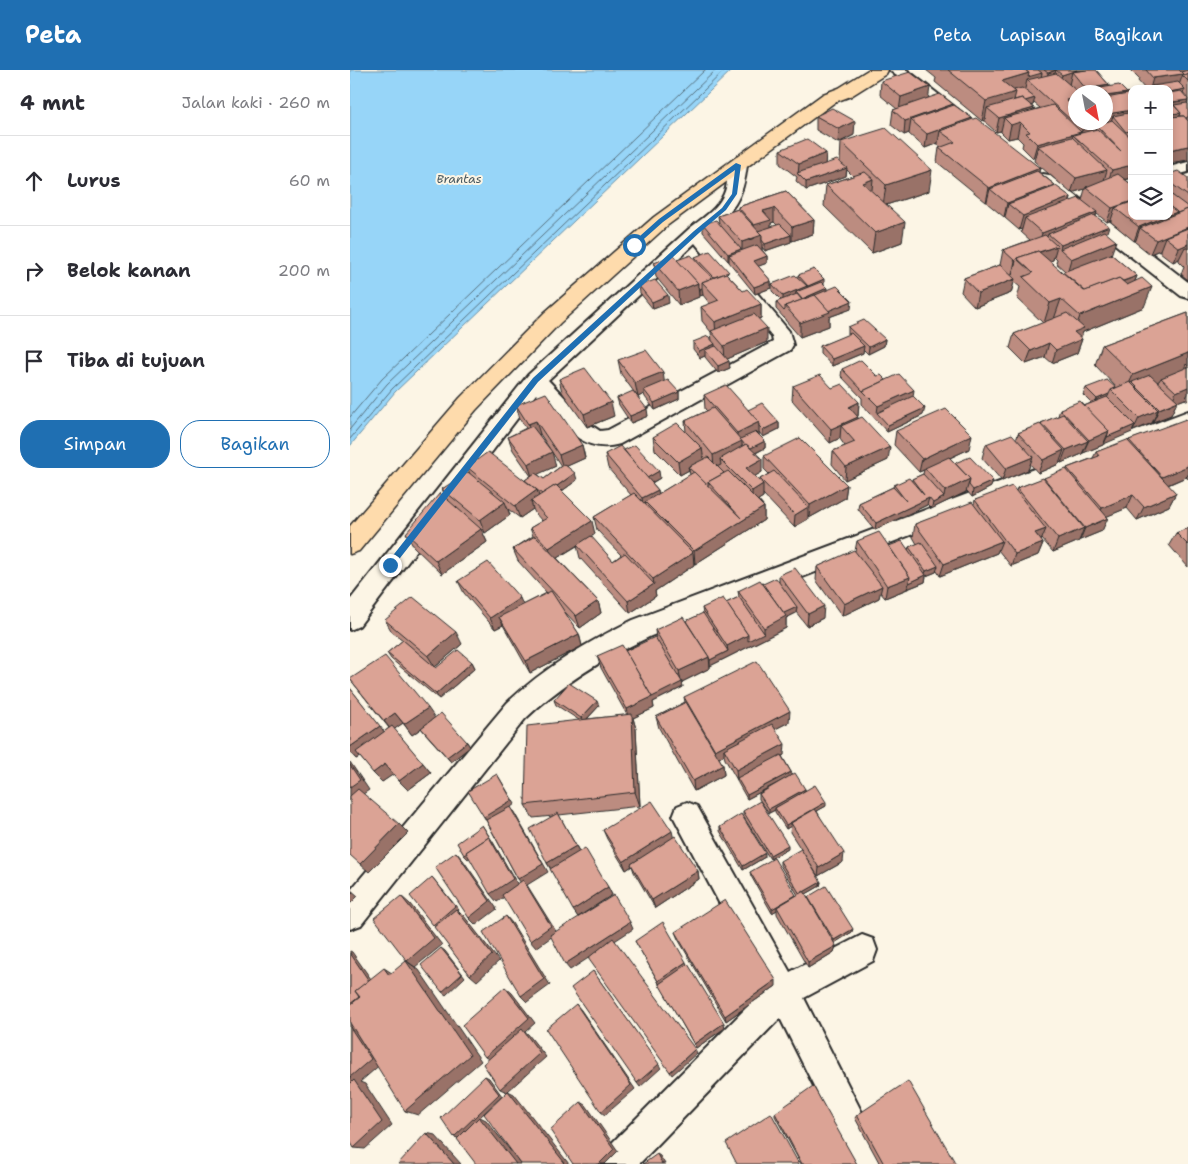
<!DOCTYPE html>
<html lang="id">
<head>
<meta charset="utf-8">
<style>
  body { margin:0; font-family:"Shantell Sans",sans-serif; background:#f7f7f7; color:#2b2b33 }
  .controls { position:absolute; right:15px; top:15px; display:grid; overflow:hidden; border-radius:10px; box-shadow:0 2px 8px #0003 }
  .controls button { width:45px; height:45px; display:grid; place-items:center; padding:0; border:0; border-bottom:1px solid #e1e1e2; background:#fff; color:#2b2b33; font:25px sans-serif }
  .compass { position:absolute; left:718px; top:15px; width:45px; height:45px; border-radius:50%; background:#fff; box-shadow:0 2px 8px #0003; rotate:148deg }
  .stop { position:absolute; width:15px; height:15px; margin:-11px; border:4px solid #1f6fb2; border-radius:50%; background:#fff }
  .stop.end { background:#1f6fb2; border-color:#fff; box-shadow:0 1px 5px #0008 }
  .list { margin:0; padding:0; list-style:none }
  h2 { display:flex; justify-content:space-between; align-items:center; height:65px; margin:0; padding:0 20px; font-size:21px }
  h2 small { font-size:16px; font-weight:400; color:#7c7c81 }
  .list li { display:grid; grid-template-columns:32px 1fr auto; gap:15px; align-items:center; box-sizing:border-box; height:90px; padding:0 20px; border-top:1px solid #e1e1e2 }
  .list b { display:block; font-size:19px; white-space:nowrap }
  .list em { font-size:16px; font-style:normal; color:#7c7c81 }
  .actions { display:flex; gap:10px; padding:15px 20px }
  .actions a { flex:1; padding:11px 0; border:1px solid #1f6fb2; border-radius:20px; text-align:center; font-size:18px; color:#1f6fb2 }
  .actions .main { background:#1f6fb2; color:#fff }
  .icon { flex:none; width:28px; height:28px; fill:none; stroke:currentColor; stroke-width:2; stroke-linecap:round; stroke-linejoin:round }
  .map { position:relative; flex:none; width:838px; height:1094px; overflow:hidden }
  header { display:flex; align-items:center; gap:30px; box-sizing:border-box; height:70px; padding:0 25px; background:#1f6fb2; color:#fff }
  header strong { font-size:24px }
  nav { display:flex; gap:28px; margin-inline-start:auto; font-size:18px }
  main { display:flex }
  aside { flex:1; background:#fff }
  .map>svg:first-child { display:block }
  .water { fill:#97d5f8; stroke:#6c91a6 }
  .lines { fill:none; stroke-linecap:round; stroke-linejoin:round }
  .shore { stroke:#566f7d; stroke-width:1 }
  .minor-casing { stroke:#2b2b2b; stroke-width:4 }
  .primary-casing { stroke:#2b2b2b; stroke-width:3 }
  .minor { fill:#fcf5e5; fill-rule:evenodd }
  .primary { fill:#fedbac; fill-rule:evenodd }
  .wall { fill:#bc8c80; stroke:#2b2b2b; fill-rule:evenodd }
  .shaded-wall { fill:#997268; stroke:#2b2b2b }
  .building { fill:#dba395; stroke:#2b2b2b }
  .route { fill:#1f6fb2 }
  .labels { text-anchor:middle; stroke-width:4; stroke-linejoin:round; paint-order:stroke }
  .far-water-label { font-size:12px; font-style:italic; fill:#46565e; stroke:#fcf5e5 }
</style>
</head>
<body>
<header>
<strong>Peta</strong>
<nav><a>Peta</a><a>Lapisan</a><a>Bagikan</a></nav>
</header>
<main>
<aside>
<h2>4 mnt<small>Jalan kaki · 260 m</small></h2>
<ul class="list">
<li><svg class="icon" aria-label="ahead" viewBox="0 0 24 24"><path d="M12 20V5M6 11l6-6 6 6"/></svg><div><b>Lurus</b></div><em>60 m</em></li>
<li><svg class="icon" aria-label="right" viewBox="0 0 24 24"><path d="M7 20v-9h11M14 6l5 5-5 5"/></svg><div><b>Belok kanan</b></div><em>200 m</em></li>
<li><svg class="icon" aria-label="arrive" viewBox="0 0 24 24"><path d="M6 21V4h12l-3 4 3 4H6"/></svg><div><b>Tiba di tujuan</b></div></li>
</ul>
<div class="actions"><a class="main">Simpan</a><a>Bagikan</a></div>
</aside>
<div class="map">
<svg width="838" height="1094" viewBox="0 0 838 1094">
  <rect width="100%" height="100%" fill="#fcf5e5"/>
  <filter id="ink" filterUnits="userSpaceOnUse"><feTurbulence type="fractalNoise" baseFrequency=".02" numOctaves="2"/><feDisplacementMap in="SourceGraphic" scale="10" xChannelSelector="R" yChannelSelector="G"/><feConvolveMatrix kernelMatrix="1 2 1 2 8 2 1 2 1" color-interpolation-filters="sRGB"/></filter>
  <g filter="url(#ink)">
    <!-- water -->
    <polygon class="water" points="0,0 382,0 45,322 0,376"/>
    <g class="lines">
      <!-- shore -->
      <g class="shore">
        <polyline points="0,347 32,309 355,0"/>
        <polyline points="0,359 37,314 366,0"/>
        <polyline points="0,369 42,319 375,0"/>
      </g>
      <defs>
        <g id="minor">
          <polygon points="539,0 557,0 619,48 617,51 605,51"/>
          <path d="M388,90L394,91L397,95C393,130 383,141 356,163L439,261L443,275L440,280L270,374C230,386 210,350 186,324L9,556L0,560V530L178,305L340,158C354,147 371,137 376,118C378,110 377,99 382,91ZM345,173L422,267L423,272L258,360L250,361L241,355L198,310Z"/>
          <polygon points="838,92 838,102 819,107 819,97"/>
          <polygon points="693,104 699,105 838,212 838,228 831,226 687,113 684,109 687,105"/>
          <path d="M838,341V357L301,566C254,588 213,613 175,649L11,855L0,859V821L157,633C195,597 236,573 283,550Z"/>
          <polygon points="337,732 347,736 440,902 512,865 523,869 527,880 523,891 454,928 538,1094 503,1094 430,948 289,1094 248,1094 253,1082 415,919 323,746 327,736"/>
        </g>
        <polygon id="primary" points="518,0 538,0 536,4 501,26 485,32 318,155 210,253 126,340 9,481 0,484 0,456 110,328 194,243 304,147 473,24 489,18"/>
      </defs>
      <!-- minor casing -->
      <use href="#minor" class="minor-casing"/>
      <!-- primary casing -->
      <use href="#primary" class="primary-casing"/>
      <!-- minor -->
      <use href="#minor" class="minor"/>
      <!-- primary -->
      <use href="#primary" class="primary"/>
    </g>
    <!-- wall -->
    <g class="wall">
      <path d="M576,0H746L759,15V17L776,23L782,22V108L775,110L780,113H782V146H819V104L838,108V210L831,204L834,196L829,191V189L823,192L810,182V180L800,184L785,172L786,170L784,171L761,152V150L757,152L747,144L746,146L756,163L761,184L787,206L785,211L794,237L733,262L730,268L732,269L727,283L702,293L695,287L676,294L660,278L664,264L693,253L667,228L670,217L664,212L661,223L625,237L611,222L614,208L650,195L653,180L680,170L671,162L672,159L669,160L655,148V147H654L637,133V131L636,132L587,92L589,78L591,77L588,75V73L575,78L559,64V63L554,65L541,55L543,40L547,39L530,25L531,11L578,28L603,34V36L622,48L621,50L690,98L689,102L705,115L704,116L721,127L720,131L732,130L735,119L721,123L684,91L685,87L683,88L672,77L673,73L667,67L658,69L651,62V61L646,62L635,52V50L632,51L585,12L586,8ZM726,22H756V52H748V53L746,54L726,52ZM684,33L690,38L683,40L681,36L683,35ZM704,186L707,189L706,193L715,201L713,203L699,191L703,190Z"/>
      <polygon points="780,0 838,0 838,90 819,93 819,19 795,19 788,11 789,9"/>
      <polygon points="466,46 504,65 488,73 466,60"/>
      <polygon points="491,72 579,121 536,135 552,172 522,183 474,136 476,115 503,106 497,100 496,106 456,120 446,111 447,107 430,94 430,80 476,83 475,94 490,92"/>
      <path d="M436,121L464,150L463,164L442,171L441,170V172L415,181L412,177V180L417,186V193L408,196L421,211V218L405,224L379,192V191H378L353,162V154L369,153L368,146L388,139V137ZM424,152L427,155L421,157V153Z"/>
      <polygon points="345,187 379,206 393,221 411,234 411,248 408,249 417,272 377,289 380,298 368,303 355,287 355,286 350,288 343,279 343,272 362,271 361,262 352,251 351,237 360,234 353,225 350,226 349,224 349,227 329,235 306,207 304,193 327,190 345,189"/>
      <polygon points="448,205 474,215 477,220 501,239 479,247 479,256 450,267 435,250 435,248 434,248 426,239 426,232 431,230 422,221 422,214 448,207"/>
      <polygon points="289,216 319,233 303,239 290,223"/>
      <polygon points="838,243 838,331 835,329 827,332 821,345 802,352 802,353 754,373 753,375 733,383 732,384 711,393 710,392 709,394 688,403 680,394 678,400 652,411 632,388 636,374 667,368 668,363 691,354 691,353 708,346 710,339 734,336 741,333 733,325 736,318 767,318 745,295 752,275"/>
      <polygon points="498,257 535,269 534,276 518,284 513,279 513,283 482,296 470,283 470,276 498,265"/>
      <polygon points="268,290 314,311 329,322 329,329 305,340 295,327 294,324 288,327 298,346 281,353 269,335 267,328 287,326 271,304"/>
      <polygon points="492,299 527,306 536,310 563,326 573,345 537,362 512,334 512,328 491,306"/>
      <polygon points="209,309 264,346 237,357 212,322"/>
      <polygon points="443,316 482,318 509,332 508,346 507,346 508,349 538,390 495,410 482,394 483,381 495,376 490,369 490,368 480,373 442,330"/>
      <path d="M354,325L398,340L429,352V359L413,367L409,362V365L415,371V378L406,383L412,402L405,406L410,412V409L419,404L414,399V386L497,415L495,428L459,448L458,446V449L444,457L413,424V427L408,430L414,437V450L345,494L344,492V495L305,521L306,526L280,543L230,488L227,476L207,488L248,531L251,543L230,558L213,540L229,564L232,576L180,603L153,555L145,559L114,523L108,511L173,535L197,523L168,491L163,479L183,466L180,458L192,451L185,443L183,439L170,448L158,439L160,445L135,463L132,461L137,472L92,504L63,476L56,463L96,428L92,419L120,404L117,397L176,411L175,410L181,406L163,380L158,367L176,358L170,349L166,335L232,375L235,388L217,396L227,410L212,421L245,464L241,467L263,491L271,485L247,460L244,447L281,425L258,398L255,384L274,380L310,408L302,413L308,420V424L340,405L339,400L330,405L305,380L303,367L336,362L335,351L357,341L355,339ZM190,364L211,396L194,409L187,404L206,396L189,365Z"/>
      <polygon points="838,351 838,409 836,407 818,415 826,423 819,436 787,450 777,438 757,446 752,461 730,470 729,470 729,471 703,482 692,469 691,471 693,473 688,485 661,496 648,480 647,483 590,506 587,501 586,502 576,506 575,512 535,528 530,522 529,528 492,546 466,510 467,497 505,481 507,471 558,480 559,477 567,474 563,467 565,454 624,434 625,430 666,421 667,418 717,400 717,398 743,388 746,382 778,371 779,370"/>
      <polygon points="546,361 619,379 600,388 605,393 641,417 622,427 617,421 616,422 581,439 577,435 525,460 508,439 509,433 543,417 544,415 562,411 562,409 573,404 574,400 569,402 544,375"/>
      <polygon points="838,458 838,497 819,475 826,463"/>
      <polygon points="429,505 473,548 457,556 446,542 446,543 436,548 436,558 360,596 360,595 360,598 332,612 333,617 303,632 304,638 283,648 286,659 290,736 209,745 229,781 258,817 262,825 228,847 197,793 203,746 183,748 175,735 229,650 206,635 204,630 249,636 237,649 277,645 251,598 247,586 275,581 306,569 305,560 336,551 353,544 352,538 376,533 389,527 388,521 413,514 429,512"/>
      <polygon points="35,550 112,574 85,597 86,598 122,592 125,598 89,629 41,589 37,583 53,570 42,562"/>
      <polygon points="0,609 84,648 117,672 120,677 101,692 75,663 71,658 73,657 62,665 53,653 44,659 81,703 58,720 43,704 32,712 10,687 6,689 0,682 0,618 34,662 39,658"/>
      <polygon points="334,627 439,652 425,659 434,685 432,686 441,702 441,706 455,719 455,721 476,736 467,741 493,792 468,806 440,762 441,756 436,759 425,742 425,740 419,743 409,729 409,724 422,716 397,729 388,713 387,710 375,689 374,685 369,688 373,695 374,705 344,721 309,658 306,647 335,632"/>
      <polygon points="393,741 438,779 420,789 393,746"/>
      <polygon points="370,757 415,787 393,800 370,761"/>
      <polygon points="253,760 323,767 348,801 349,809 305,838 284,802 282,796 276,800 257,769"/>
      <polygon points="430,791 471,812 470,816 456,824 458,828 502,862 484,873 486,876 484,882 458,898 427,844 427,840 422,843 401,806 400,802 446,826 448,825 430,795"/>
      <polygon points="325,862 426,916 376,951 328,869"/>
      <polygon points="285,871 337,894 375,958 346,978"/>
      <polygon points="425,1043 507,1094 451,1094 425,1046"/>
      <polygon points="507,1045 606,1094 530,1094 505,1048"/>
    </g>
    <!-- shaded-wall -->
    <g class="shaded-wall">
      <polygon points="706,0 702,14 695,17 698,3"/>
      <polygon points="727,0 741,0 722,2 719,15 708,19 712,5"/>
      <polygon points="679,3 692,3 689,17 677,10 674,23 662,42 637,38 635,50 632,51 636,31 652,11"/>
      <polygon points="833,4 828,18 802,16 801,19 800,19 803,8"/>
      <polygon points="759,15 756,26 777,23 772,37 756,40 756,22 735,22 736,19"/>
      <polygon points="580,17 578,31 549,41 551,27"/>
      <polygon points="835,19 832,26 819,28 819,22"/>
      <polygon points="685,28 683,35 662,42 664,34"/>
      <polygon points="726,28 726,41 716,30"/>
      <polygon points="838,30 836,37 823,39 819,33"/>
      <polygon points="603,34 601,48 561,50 559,63 554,65 555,51"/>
      <polygon points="684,38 680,52 670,52 667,67 658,69 661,55 654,48 651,61 646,62 649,48"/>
      <polygon points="782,40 782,53 763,46 759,57 756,52 756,47 757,44"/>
      <polygon points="831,43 826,57 819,58 819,44"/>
      <polygon points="622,48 619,63 590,61 588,73 575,78 577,64"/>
      <polygon points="505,51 504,65 488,73 489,59"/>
      <polygon points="746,56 742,70 729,71 732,60"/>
      <polygon points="731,62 729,71 723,65 720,78 688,76 685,87 683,88 687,74"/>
      <polygon points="838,76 838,90 819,93 819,80"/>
      <polygon points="476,83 475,97 448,105 449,94"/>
      <polygon points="782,95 782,108 757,114 762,100"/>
      <polygon points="497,98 496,106 456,120 456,112"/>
      <polygon points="690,98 686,112 640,119 637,131 636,132 639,118"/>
      <polygon points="582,100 579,121 533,136 536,115"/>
      <polygon points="757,100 753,114 736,117 735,119 721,123 726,108"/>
      <polygon points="523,109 521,130 513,113"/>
      <polygon points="705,115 701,129 658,134 655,147 654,147 657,133"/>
      <polygon points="721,127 717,141 675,148 672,159 669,160 673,146"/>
      <polygon points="781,131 776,145 765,138 761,150 757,152 762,138"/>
      <polygon points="424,138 424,152 421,153 421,164 412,167 412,180 392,186 392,172 405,168 404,155 413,141"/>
      <polygon points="747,142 742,156 698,164 694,175 688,177 692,163"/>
      <polygon points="827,142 822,156 790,158 786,170 784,171 789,157 816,146 819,146 819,145"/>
      <polygon points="464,150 463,164 442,171 442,157"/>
      <polygon points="555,152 552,172 522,183 525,163"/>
      <polygon points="759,156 754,171 710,179 711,175"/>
      <polygon points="838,157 838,168 815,167 810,180 800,184 806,170"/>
      <polygon points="441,165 441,172 415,181 415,174"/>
      <polygon points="766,171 761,185 717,203 721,189"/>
      <polygon points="838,174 838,179 835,177 829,189 823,192 829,178"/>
      <polygon points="707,176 703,190 678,199 668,190"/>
      <polygon points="391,179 391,187 379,185 379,191 378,191 378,184"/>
      <polygon points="417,186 417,193 404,198 404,191"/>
      <polygon points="665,191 666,191 662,205"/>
      <polygon points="787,206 781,220 739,225"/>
      <polygon points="474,209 474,217 457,223 458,216"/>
      <polygon points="665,209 661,223 625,237 628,223"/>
      <polygon points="421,211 421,218 405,224 404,217"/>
      <polygon points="348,213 349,227 329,235 328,221"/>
      <polygon points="457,216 456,224 446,222 445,228 433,233 433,226"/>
      <polygon points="802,217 794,237 733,262 730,270 732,269 727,283 702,293 706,280 723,266 730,246"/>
      <polygon points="352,218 353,225 350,226 350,219"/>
      <polygon points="477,218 477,225 452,234 452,229"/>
      <polygon points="318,225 319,233 303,239 302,232"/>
      <polygon points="711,229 704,249 694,253 700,233"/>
      <polygon points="502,231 501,239 479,247 479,256 450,267 450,253 477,241"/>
      <polygon points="411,234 411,248 366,266 365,252"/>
      <polygon points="417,258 417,272 375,290 374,276"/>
      <polygon points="535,269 534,276 518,284 519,277"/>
      <polygon points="699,273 695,287 676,294 681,281"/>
      <polygon points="365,274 365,281 355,280 355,286 350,288 349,281"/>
      <polygon points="514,276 513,283 482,296 482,289"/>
      <polygon points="838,283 838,296 836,294 833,302 811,308 809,311 789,319 782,312 777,324 774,325 783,305"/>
      <polygon points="379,291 380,298 368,303 368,296"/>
      <polygon points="313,302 315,316 294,320 294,324 288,327 285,313"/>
      <polygon points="838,317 838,324 835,329 827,332 821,345 803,352 809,339 820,335 826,322"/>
      <polygon points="564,320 562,333 527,343 528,336"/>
      <polygon points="329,322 329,329 305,340 304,333"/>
      <polygon points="759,324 756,331 744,336 747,329"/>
      <polygon points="261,332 264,346 237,357 234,344"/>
      <polygon points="509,332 508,346 498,351 499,337"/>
      <polygon points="575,338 573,345 537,362 538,355"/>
      <polygon points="297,339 298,346 281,353 280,346"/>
      <polygon points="808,340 802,353 783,361 789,348"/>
      <polygon points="508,347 506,361 491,356 490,368 480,373 481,359"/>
      <polygon points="186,351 190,364 182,368 178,354"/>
      <polygon points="409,352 409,366 392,371 392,384 370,389 371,395 364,398 363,385 387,373 387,363"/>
      <polygon points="429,352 429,359 413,367 413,360"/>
      <polygon points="785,355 782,362 754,374 757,367"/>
      <polygon points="759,361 753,375 733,383 739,370"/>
      <polygon points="622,365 619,379 576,399 575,398 574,400 569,402 572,389"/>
      <polygon points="415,371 415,378 399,386 399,379"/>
      <polygon points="738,371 732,384 711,393 716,380"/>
      <polygon points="232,375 235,388 213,398 209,385"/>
      <polygon points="540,377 538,390 495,410 496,397"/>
      <polygon points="352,378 354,391 338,397 339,400 330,405 328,392"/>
      <polygon points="714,380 709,394 688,403 693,390"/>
      <polygon points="202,382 206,396 182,407 178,394"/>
      <polygon points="683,387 678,400 652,411 656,398"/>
      <polygon points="412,389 412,402 397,411 396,398"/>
      <polygon points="838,396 838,405 836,407 805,420 812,407"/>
      <polygon points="309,401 310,408 296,416 295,409"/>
      <polygon points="225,403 227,410 197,432 195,425"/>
      <polygon points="620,409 616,422 581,439 583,433 594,427 595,421"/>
      <polygon points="643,411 641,417 622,427 623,420"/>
      <polygon points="413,414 413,427 402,434 402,421"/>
      <polygon points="497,415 495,428 459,448 460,435"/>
      <polygon points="187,420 191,433 181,431 183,439 170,448 165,436"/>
      <polygon points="308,420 310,433 295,432 296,440 294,441 292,428"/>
      <polygon points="826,423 819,436 787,450 794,437"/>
      <polygon points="783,425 777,438 746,451 752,438"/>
      <polygon points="579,428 577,435 525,460 526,453"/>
      <polygon points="155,432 160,445 135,463 130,450"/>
      <polygon points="414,437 414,450 345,494 344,481"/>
      <polygon points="458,437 458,449 444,457 445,445"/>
      <polygon points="758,448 752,461 730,470 735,458"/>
      <polygon points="242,451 245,464 204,490 199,478"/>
      <polygon points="734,458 729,471 703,482 708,469"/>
      <polygon points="131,459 137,472 92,504 86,491"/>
      <polygon points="696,459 691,471 685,463"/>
      <polygon points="652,471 647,483 590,506 594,494"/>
      <polygon points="693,473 688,485 661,496 665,484"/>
      <polygon points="343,483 344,495 305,521 306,526 280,543 278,531 304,514 303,509"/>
      <polygon points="588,496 586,502 576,506 575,512 557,519 559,513 574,506 576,501"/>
      <polygon points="560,507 557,519 535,528 537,516"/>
      <polygon points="532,516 529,528 492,546 494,534"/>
      <polygon points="170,528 175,540 149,547 153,555 145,559 140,548"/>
      <polygon points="248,531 251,543 230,558 226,546"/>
      <polygon points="474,536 473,548 457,556 458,544"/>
      <polygon points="447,537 446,543 436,548 436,558 360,596 360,590 378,581 377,576 398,565 414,563 414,558 431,544"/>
      <polygon points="106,562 112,574 85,597 78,586"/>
      <polygon points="229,564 232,576 180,603 176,591"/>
      <polygon points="359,587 360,598 332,612 333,617 303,632 304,638 283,648 286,659 290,736 285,722 280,650 277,639 331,612 329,601"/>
      <polygon points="122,592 125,598 89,629 86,624"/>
      <polygon points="247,631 249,636 233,653 231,648"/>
      <polygon points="78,638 85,648 62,665 54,654"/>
      <polygon points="440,641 439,652 377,684 374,679 374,685 366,690 365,680"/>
      <polygon points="45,643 53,653 42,661 34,651"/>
      <polygon points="30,656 38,667 6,689 0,682 0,677"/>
      <polygon points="117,672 120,677 101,692 97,687"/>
      <polygon points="435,674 434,685 388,709 387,708 387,710 386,700"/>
      <polygon points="0,692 19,720 0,733"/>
      <polygon points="73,693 81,703 58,720 49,711"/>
      <polygon points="35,694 44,704 32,712 23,703"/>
      <polygon points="373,695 374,705 344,721 343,711"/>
      <polygon points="441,702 441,706 397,729 397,725"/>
      <polygon points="147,704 165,734 161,737 198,802 177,815 207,863 186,878 180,871 174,817 168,809 137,752 134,747"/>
      <polygon points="455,719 455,723 425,738 425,740 419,743 419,739"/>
      <polygon points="476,732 476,736 442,755 441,753 441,756 436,759 436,755"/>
      <polygon points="49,754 58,763 19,802 10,794"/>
      <polygon points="132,755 143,772 169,817 147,832 140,824 142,773 118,789 114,785"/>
      <polygon points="322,761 324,770 281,794 282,796 276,800 273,792"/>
      <polygon points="438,775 438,779 420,789 420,785"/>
      <polygon points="226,776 231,785 203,802 197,793"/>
      <polygon points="106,782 113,790 147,839 126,855 119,848"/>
      <polygon points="415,783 415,787 393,800 393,796"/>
      <polygon points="494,783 493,792 468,806 469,798"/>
      <polygon points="348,801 349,809 305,838 302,830"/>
      <polygon points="82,807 109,840 108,840 114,846 149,891 127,911 120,905 87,859 83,855"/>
      <polygon points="471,812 470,816 449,828 450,824"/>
      <polygon points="258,817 262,825 228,847 223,840"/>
      <polygon points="0,819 8,826 0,834"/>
      <polygon points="446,825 427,837 427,840 422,843 422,839"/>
      <polygon points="51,826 60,834 92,875 65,897 57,891"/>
      <polygon points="156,846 162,853 200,915 177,932 171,926"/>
      <polygon points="280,852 283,859 220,900 215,894"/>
      <polygon points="503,859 502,862 483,874 484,870"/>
      <polygon points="486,876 484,882 458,898 458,892"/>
      <polygon points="91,878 95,881 115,907 96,925 92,922"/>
      <polygon points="0,881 2,882 28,919 5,937 0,934"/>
      <polygon points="56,891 69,900 131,991 68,1045 55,1041"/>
      <polygon points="336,892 338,898 309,914 310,917 308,911"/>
      <polygon points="34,898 48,907 39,905"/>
      <polygon points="243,901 311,998 290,1017 287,1013"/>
      <polygon points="426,910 426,916 376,951 375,946"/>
      <polygon points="155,917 162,923 185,953 175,962 178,964 196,987 158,1021 164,1024 219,1094 212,1094 157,1022 150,1019 142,991 135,987"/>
      <polygon points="226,934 231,940 285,1019 255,1045 251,1042"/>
      <polygon points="0,950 32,993 10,1012 15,1014 42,1055 15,1079 4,1078 0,1020"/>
      <polygon points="374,953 375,958 346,978 344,974"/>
      <polygon points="345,979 347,983 322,1005 320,1002"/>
      <polygon points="135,1006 139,1008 152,1026 130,1047 136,1050 171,1094 166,1094 108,1068 104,1067"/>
      <polygon points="231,1032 236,1035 268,1081 255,1094 249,1094"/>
      <polygon points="76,1063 85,1065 111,1094 104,1094"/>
      <polygon points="307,1084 310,1086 315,1094 312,1094"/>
    </g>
    <!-- building -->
    <g class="building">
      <polygon points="598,0 675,0 679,3 652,11 666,22 636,31"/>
      <polygon points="675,0 688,0 692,3 678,7 679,3"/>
      <polygon points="694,0 727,0 712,5 706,0 698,3"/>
      <polygon points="737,0 746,0 759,15 736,19 722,2"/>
      <polygon points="796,0 829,0 833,4 803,8"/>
      <polygon points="838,0 838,4 833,5 833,4 831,2"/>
      <polygon points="560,2 580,17 551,27 531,11"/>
      <polygon points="706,3 728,22 726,22 726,28 716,30 726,39 726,52 741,52 746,56 732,60 677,10"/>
      <polygon points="838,4 838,11 832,5"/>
      <polygon points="828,12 835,19 819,22 819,19 804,19 802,16"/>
      <polygon points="769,15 777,23 756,26 756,22 732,22 731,21"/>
      <polygon points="672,18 685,28 675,31 672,28 664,30 666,22 664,20"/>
      <polygon points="831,21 838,29 838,30 822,32 819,30 819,23"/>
      <polygon points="782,22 782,29 778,24 776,25 776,23"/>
      <polygon points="590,24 603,34 555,51 543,40"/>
      <polygon points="778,24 782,29 782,40 757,44 756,42 756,28"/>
      <polygon points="672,28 684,38 649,48 637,38"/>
      <polygon points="819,30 831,43 819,44"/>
      <polygon points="837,33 838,34 838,47 837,47 836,49 834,46 830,46 831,43 824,35"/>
      <polygon points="604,35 622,48 577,64 561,50"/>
      <polygon points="703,35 731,62 687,74 676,63 680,62 670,52 661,55 654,48"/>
      <polygon points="482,38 505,51 489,59 466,46"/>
      <polygon points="778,43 782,48 782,65 779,61 776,62 763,46"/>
      <polygon points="834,46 838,51 838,76 819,80 819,47"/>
      <polygon points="626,48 690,98 639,118 589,78 605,72 590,61"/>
      <polygon points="762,50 782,69 782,95 762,100 723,65 747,59 771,81 745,54 756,52"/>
      <polygon points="536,58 582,100 536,115 491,72"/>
      <polygon points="722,67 757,100 726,108 688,76"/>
      <polygon points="457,69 476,83 449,94 430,80"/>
      <polygon points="487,90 497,98 456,112 447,103"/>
      <polygon points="687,101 705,115 657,133 640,119"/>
      <polygon points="828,101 838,108 838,126 819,112 819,104"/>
      <polygon points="515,102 523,109 513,113 555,152 525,163 476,115"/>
      <polygon points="768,104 782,115 782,131 762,138 736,117"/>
      <polygon points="706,116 721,127 673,146 658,134"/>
      <polygon points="436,121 464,150 442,157 424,138 413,141 421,150 404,155 388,137"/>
      <polygon points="819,123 838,137 838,139 827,143 827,142 819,136"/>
      <polygon points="729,128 747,142 692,163 675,148"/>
      <polygon points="781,132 782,133 782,146 816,146 789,157 765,138"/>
      <polygon points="819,136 827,142 819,145"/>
      <polygon points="388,139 412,165 392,172 368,146"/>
      <polygon points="838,139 838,157 806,170 790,158"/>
      <polygon points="744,145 759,156 711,175 698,164"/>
      <polygon points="366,150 391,179 378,184 353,154"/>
      <polygon points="430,154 441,165 415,174 412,170 412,165 408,161"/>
      <polygon points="838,158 838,174 829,178 815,167"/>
      <polygon points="754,161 766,171 721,189 710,179"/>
      <polygon points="695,165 707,176 689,182 688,181 667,188 665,191 653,180"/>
      <polygon points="407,175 417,186 404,191 421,211 404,217 379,185"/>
      <polygon points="360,181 379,202 364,207 345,187"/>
      <polygon points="688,181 734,221 769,208 777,215 792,208 802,217 730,246 711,229 700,233 673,207 683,203 667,188"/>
      <polygon points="761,184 787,206 773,211 769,208 735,221 713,202"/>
      <polygon points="324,185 348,213 328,221 304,193"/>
      <polygon points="341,185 362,208 352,212 352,218 350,219 348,217 348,213 327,190"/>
      <polygon points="650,195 665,209 628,223 614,208"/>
      <polygon points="464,199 474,209 458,216 448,205"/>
      <polygon points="376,203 393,221 397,219 411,234 365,252 351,237 369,230 352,212"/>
      <polygon points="445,205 457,216 433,226 422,214"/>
      <polygon points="305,210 318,225 302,232 289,216"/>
      <polygon points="471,212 477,218 452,229 446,222"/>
      <polygon points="487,216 502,231 478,241 465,225 463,226"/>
      <polygon points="447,224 452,230 435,236 435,240 434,241 426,232"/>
      <polygon points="465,225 480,242 450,253 435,236"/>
      <polygon points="717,243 734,258 724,262 732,269 706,280 699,273 681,281 664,264"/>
      <polygon points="838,243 838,283 783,305 752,275"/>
      <polygon points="404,244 417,258 374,276 361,261"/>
      <polygon points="514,250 535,269 519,277 498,257"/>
      <polygon points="501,263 514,276 482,289 470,276"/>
      <polygon points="358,266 365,274 349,281 343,272"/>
      <polygon points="366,276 379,291 368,296 355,280"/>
      <polygon points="296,280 313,302 285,313 268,290"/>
      <polygon points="511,290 527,306 531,305 536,310 513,321 492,299"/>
      <polygon points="838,297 838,317 826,322 811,308"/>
      <polygon points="235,298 261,332 234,344 209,309"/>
      <polygon points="549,304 564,320 528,336 513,321"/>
      <polygon points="470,305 482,318 492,314 509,332 499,337 508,347 481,359 443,316"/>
      <polygon points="800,305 828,331 809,339 782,312"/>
      <polygon points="318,310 329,322 304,333 294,320"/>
      <polygon points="757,310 766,318 761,320 759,324 747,329 736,318"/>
      <polygon points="780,312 808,340 789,348 761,320"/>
      <polygon points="376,315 409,352 387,363 354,325"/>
      <polygon points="283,321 297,339 280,346 267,328"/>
      <polygon points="196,323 232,375 209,385 186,351 178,354 166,335"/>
      <polygon points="563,326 575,338 538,355 527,343"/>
      <polygon points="757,327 785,355 757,367 759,361 734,336"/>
      <polygon points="730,331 759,361 739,370 710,339"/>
      <polygon points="412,333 429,352 413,360 409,356 409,352 398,340"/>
      <polygon points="363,338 392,371 363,385 335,351"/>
      <polygon points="596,339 622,365 572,389 546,361"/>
      <polygon points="713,344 738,371 716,380 691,353"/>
      <polygon points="512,347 540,377 496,397 483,381 505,372 491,356"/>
      <polygon points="836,349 838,351 838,396 812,407 779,370"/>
      <polygon points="327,353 352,378 328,392 303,367"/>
      <polygon points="690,354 714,380 693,390 668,363"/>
      <polygon points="182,356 202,382 178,394 158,367"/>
      <polygon points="406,362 415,371 401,378 396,374 395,375 390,369"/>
      <polygon points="662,364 683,387 656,398 636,374"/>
      <polygon points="450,368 497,415 460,435 414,386"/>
      <polygon points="777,370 826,423 794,437 783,425 752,438 717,398 749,386 746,382"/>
      <polygon points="396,374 412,389 396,398 413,414 402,421 370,389"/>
      <polygon points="285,375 309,401 297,408 274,380"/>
      <polygon points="270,376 308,420 292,428 255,384"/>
      <polygon points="138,382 187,420 165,436 117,397"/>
      <polygon points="358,387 374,403 358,412 358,416 338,397"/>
      <polygon points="599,387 620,409 595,421 575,398"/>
      <polygon points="620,387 643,411 623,420 619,415 620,409 605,393"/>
      <polygon points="214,394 225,403 207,416 206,415 192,424 175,410 185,403 194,409"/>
      <polygon points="716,399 758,448 735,458 694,408"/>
      <polygon points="378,401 414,437 344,481 295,432 344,402 391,448 358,412"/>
      <polygon points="424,401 458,437 445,445 410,409"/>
      <polygon points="118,402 155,432 130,450 92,419"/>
      <polygon points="573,404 594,427 583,433 579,428 526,453 509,433 543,417 556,431 544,415 559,408 574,425 562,409"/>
      <polygon points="693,408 734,458 708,469 667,418"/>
      <polygon points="206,415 242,451 199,478 180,458 197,448 181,431"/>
      <polygon points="662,416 696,459 685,463 693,473 665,484 625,430"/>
      <polygon points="90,423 131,459 86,491 56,463"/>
      <polygon points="284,423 343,483 303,509 244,447"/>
      <polygon points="622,432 652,471 594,494 565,454"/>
      <polygon points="838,458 838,475 826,463"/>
      <polygon points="529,462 560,507 537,516 507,471"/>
      <polygon points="185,466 248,531 226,546 163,479"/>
      <polygon points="241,466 263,491 275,483 304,514 278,531 227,475"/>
      <polygon points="552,471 576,505 559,513 560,507 539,476"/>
      <polygon points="571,472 588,496 576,501 559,477"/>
      <polygon points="504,480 532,516 494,534 467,497"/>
      <polygon points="138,492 170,528 140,548 108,511"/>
      <polygon points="445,498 474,536 458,544 429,505"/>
      <polygon points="426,508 447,537 434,543 413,514"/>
      <polygon points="410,510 436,546 414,558 388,521"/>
      <polygon points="201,521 229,564 176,591 149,547"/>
      <polygon points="63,527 106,562 78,586 35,550"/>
      <polygon points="389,527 414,563 398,571 398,565 376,533"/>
      <polygon points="373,528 398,565 377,576 352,538"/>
      <polygon points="353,543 378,581 360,590 359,587 336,551"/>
      <polygon points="333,547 359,587 329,601 305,560"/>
      <polygon points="305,567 332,612 302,627 275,581"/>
      <polygon points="53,570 86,598 108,580 122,592 86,624 37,583"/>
      <polygon points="272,575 302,627 277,639 247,586"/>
      <polygon points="35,586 78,638 54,654 45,643 34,651 0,609"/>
      <polygon points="407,591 440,641 365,680 334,627"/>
      <polygon points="219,613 247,631 231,648 204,630"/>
      <polygon points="0,618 30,656 0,677"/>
      <polygon points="336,632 373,695 343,711 306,647"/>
      <polygon points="91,643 117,672 97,687 71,658"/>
      <polygon points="282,644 285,722 175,735 177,656"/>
      <polygon points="422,654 435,674 386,700 374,679"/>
      <polygon points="42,656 73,693 49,711 35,694 23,703 6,682"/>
      <polygon points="431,685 441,702 397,725 387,708"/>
      <polygon points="0,695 10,710 0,717"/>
      <polygon points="445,703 455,719 419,739 409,724"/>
      <polygon points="147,704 162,730 134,747 118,721"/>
      <polygon points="465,715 476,732 436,755 425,738"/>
      <polygon points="8,719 49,754 10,794 0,785 0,726"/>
      <polygon points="302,731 322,761 273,792 253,760"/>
      <polygon points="410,731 438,775 420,785 393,741"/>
      <polygon points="160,737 193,794 168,809 136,750"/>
      <polygon points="465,739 494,783 469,798 441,753"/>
      <polygon points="208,743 226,776 197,793 180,759"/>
      <polygon points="391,744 415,783 393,796 370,757"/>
      <polygon points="132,755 140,768 139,768 139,767 116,782 117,783 114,785 107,773"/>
      <polygon points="325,766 348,801 302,830 281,794"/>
      <polygon points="139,767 163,809 140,824 116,782"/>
      <polygon points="235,778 258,817 223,840 200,799"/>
      <polygon points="451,779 471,812 450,824 430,791"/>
      <polygon points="106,782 140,831 119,848 85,797"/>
      <polygon points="424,788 446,825 422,839 400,802"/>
      <polygon points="82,807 105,836 83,855 60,826"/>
      <polygon points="173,810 201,856 180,871 152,825"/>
      <polygon points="476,816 503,859 484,870 458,827"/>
      <polygon points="0,819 3,822 0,825"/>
      <polygon points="454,821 486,876 458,892 427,837"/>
      <polygon points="264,825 280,852 215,894 200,865"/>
      <polygon points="51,826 84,868 57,891 24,848"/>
      <polygon points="375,830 426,910 375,946 325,862"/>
      <polygon points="106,839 142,885 120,905 84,857"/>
      <polygon points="156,846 194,909 171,926 133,862"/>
      <polygon points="313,852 336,892 308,911 285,871"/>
      <polygon points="263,868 345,979 320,1002 238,888"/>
      <polygon points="91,878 112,904 92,922 71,895"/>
      <polygon points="0,883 19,911 5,921 9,927 0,934"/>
      <polygon points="56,891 120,985 55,1041 0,953 0,935 10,927 5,921 34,898 39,905"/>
      <polygon points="338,894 374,953 344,974 309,914"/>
      <polygon points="243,901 309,994 287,1013 221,918"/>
      <polygon points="155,917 179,948 135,987 112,955"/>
      <polygon points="226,934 281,1015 251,1042 196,959"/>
      <polygon points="0,957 21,989 0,1007"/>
      <polygon points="172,959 190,983 150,1019 133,994"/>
      <polygon points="135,1006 149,1024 104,1067 91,1048"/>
      <polygon points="4,1010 32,1052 4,1078 0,1071 0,1014"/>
      <polygon points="558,1011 606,1094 534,1094 507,1045"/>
      <polygon points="463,1016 507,1094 452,1094 425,1043"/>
      <polygon points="158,1021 214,1092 212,1094 171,1094 134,1044"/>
      <polygon points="231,1032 264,1079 249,1094 223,1094 200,1060"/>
      <polygon points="421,1043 449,1094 387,1094 376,1073"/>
      <polygon points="129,1047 166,1094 126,1094 107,1069"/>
      <polygon points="76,1063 104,1094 48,1094"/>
      <polygon points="307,1084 312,1094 293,1094"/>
    </g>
  </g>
  <!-- route -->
  <polygon class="route" points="386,93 391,95 387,124 376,140 349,163 188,312 43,497 37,497 37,493 183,308 344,161 372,138 382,124 385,100 313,152 286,176 281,176 281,174 309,149"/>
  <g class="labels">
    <!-- far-water labels -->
    <g class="far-water-label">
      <text x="109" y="113">Brantas</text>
    </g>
  </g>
</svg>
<div class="controls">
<button>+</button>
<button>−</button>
<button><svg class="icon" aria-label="layers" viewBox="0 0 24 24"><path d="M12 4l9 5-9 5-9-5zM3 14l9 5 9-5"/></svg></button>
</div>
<svg class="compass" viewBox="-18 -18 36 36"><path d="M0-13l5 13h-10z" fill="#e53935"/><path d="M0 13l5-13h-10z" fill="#7c7c81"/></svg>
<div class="stop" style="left:284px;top:175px"></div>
<div class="stop end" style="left:40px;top:495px"></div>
</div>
</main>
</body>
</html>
